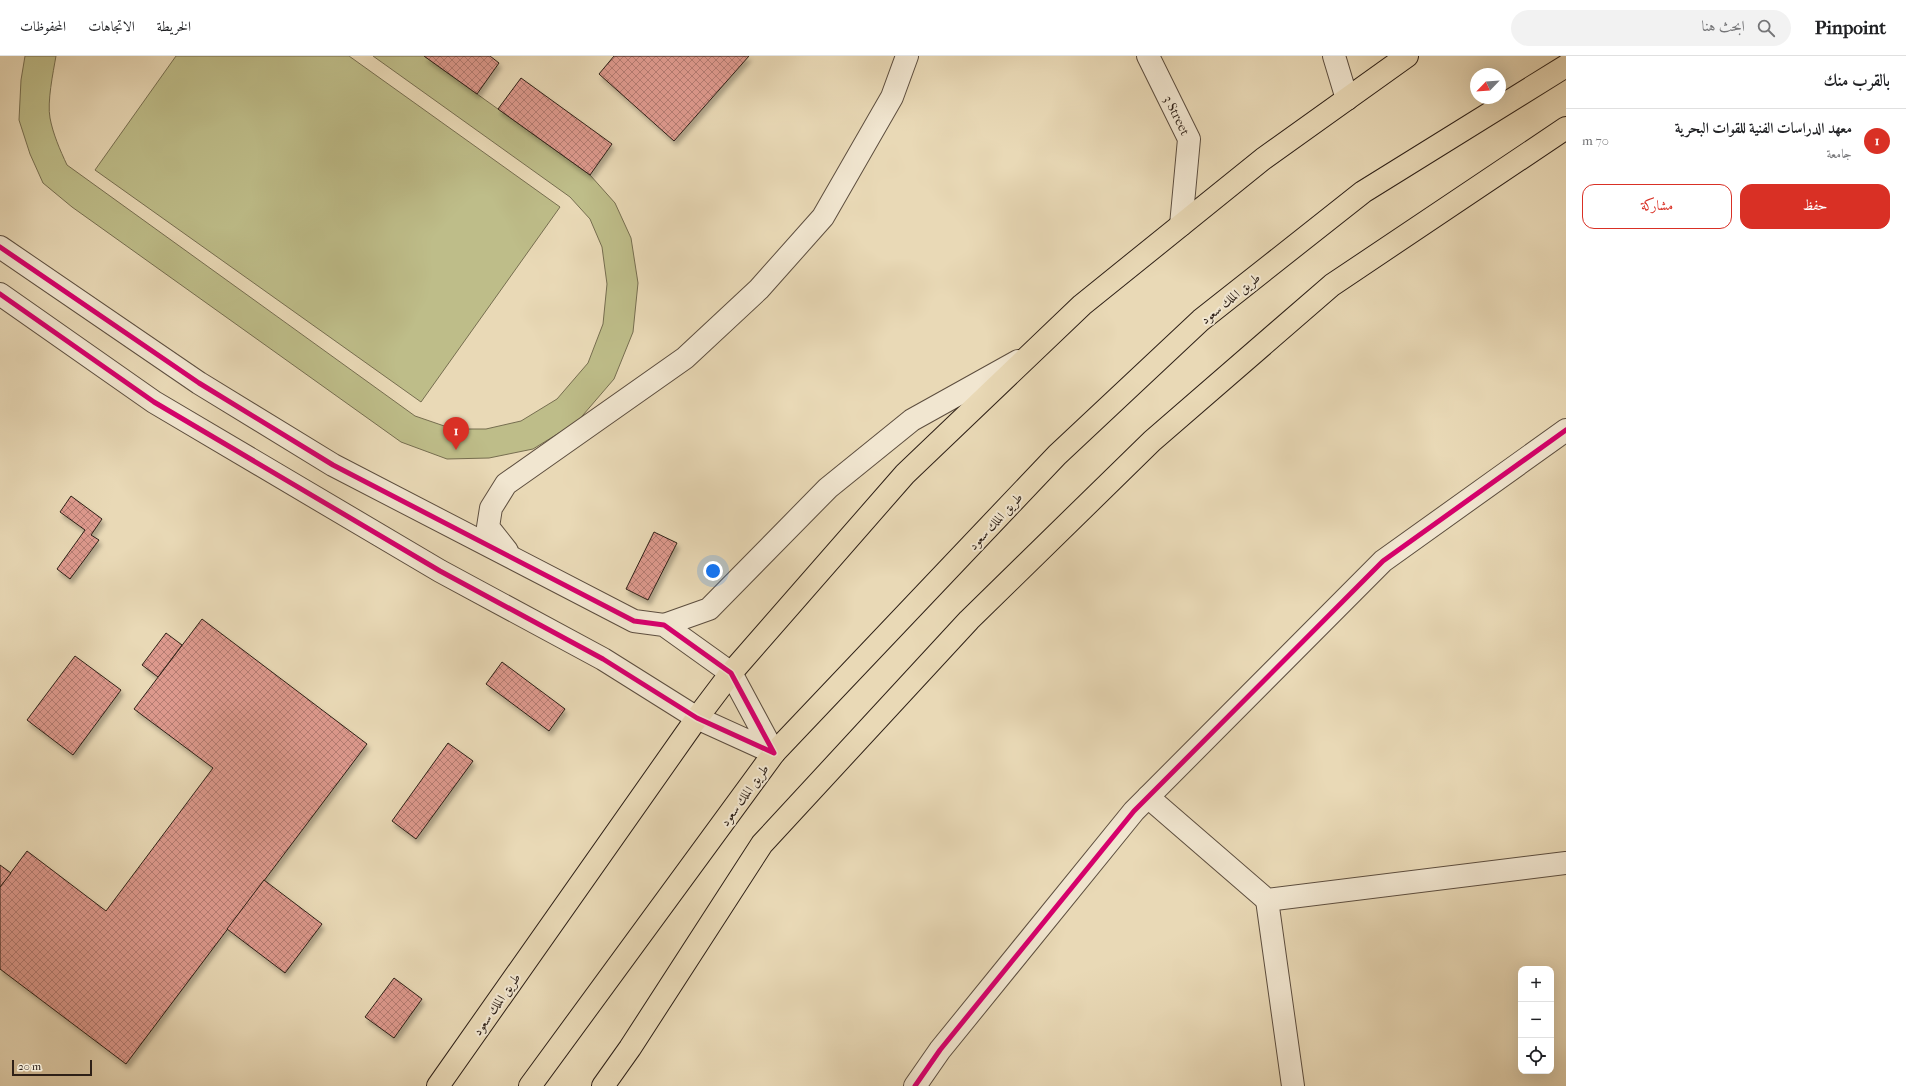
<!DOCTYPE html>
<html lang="ar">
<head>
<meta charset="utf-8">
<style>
  body { margin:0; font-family:"IM FELL French Canon",Amiri,serif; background:#f2f2f2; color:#202124; direction:rtl }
  .controls { position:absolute; right:12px; bottom:12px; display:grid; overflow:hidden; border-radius:8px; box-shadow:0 4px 16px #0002 }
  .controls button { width:36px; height:36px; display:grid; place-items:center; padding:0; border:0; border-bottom:1px solid #e0e0e0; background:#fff; color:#202124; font:20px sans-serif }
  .compass { position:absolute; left:1470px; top:12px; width:36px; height:36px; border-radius:50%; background:#fff; box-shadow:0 4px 16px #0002; rotate:245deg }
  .scale { position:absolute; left:12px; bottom:10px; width:80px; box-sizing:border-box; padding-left:4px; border:2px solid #2e2017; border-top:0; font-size:11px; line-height:14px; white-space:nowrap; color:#2e2017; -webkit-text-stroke:3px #f1e6d0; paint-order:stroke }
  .you { position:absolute; left:713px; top:515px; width:14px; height:14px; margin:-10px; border:3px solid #fff; border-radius:50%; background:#1a73e8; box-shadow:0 0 0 6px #1a73e833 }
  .badge { display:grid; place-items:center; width:26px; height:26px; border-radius:50%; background:#d93025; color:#fff; font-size:13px; font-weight:700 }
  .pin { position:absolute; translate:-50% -33px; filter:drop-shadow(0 1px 2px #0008) }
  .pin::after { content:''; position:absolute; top:21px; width:14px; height:12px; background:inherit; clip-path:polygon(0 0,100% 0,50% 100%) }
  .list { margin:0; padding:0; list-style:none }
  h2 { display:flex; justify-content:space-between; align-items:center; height:52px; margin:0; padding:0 16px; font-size:17px }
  h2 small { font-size:13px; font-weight:400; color:#757577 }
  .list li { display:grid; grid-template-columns:26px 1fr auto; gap:12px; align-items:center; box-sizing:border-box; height:64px; padding:0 16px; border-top:1px solid #e0e0e0 }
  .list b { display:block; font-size:15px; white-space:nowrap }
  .list p { margin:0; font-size:13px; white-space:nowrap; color:#757577 }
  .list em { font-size:13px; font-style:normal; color:#757577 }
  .actions { display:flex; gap:8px; padding:12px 16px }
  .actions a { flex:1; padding:9px 0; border:1px solid #d93025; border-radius:12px; text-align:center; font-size:14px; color:#d93025 }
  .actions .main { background:#d93025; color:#fff }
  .icon { flex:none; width:22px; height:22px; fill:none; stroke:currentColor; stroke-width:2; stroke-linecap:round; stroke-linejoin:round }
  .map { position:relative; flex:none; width:1566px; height:1030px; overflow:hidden; direction:ltr }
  header { display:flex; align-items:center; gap:24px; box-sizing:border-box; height:56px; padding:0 20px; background:#fff; border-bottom:1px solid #e0e0e0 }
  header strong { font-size:19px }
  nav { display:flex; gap:22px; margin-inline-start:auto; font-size:14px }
  .search { width:280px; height:36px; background:#f2f2f2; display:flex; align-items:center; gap:10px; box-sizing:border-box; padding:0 14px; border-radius:22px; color:#757577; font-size:15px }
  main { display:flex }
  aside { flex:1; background:#fff }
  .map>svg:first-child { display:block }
  .pitch { fill:#bebd89; stroke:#766e50 }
  .building { fill:url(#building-cross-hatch); stroke:#2e2017; filter:url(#shadow) }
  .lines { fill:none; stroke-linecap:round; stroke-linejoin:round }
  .street-casing { stroke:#5d4e3f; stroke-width:24 }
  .primary-casing { stroke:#2e2017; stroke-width:24 }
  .street { stroke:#f1e6d0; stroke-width:22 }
  .primary { stroke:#e9d9b6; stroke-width:22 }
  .cycleway-casing { stroke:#f1e6d0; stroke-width:8 }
  .cycleway { stroke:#d6006c; stroke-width:5 }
  .labels { text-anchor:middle; stroke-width:4; stroke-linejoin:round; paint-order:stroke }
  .street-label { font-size:13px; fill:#2e2017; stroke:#f1e6d0 }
</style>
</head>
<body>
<header>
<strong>Pinpoint</strong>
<div class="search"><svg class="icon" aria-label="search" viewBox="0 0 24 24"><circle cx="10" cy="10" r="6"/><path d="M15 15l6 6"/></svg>ابحث هنا</div>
<nav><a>الخريطة</a><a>الاتجاهات</a><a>المحفوظات</a></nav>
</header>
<main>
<aside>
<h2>بالقرب منك<small></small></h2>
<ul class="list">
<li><span class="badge">1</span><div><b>معهد الدراسات الفنية للقوات البحرية</b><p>جامعة</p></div><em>70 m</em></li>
</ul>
<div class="actions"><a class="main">حفظ</a><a>مشاركة</a></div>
</aside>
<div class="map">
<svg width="1566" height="1030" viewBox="0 0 1566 1030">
  <defs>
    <pattern id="building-cross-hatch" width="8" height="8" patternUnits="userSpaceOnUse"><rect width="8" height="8" fill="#dd998d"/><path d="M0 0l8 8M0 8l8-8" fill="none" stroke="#b47c72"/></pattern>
    <filter id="shadow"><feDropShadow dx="2.5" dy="4.5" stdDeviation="2" flood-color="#0004"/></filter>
  </defs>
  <rect width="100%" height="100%" fill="#e9d9b6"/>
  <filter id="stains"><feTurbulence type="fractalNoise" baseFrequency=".005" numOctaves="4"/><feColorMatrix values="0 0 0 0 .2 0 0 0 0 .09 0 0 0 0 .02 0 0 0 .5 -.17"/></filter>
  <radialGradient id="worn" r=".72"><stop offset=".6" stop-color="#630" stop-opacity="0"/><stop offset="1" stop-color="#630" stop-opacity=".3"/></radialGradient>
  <!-- pitch -->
  <g class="pitch">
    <path d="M25,0H56C53,17 47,46 50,62C53,78 60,94 67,109L415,360L453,373H486L521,365L557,343L588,307L603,268L607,228L602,191L590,163L570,141L373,0H424L590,119L615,147L631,182L638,227L633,276L614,323L577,366L533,393L489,402L447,403L401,386L72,151L43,127L30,98L19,64L21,24Z"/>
    <polygon points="176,0 349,0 560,151 421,346 95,114"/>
  </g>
  <!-- building -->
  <g class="building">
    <polygon points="424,0 490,0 499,7 477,38"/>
    <polygon points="614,0 749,0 674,85 599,18"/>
    <polygon points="521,22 612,88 590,119 498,53"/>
    <polygon points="71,440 102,463 91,479 99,484 70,523 57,513 85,474 60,456"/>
    <polygon points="654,476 677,487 648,544 626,533"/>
    <polygon points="202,563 367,688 126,1008 0,913 0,831 27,795 106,855 213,712 134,653"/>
    <polygon points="166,577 182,589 158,621 142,609"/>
    <polygon points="75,600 121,634 73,699 27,664"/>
    <polygon points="502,606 565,653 549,675 486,628"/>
    <polygon points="448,687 473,705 416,783 392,765"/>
    <polygon points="0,809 11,817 0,831"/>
    <polygon points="264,824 322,868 285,917 227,873"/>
    <polygon points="394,922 422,943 394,982 365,961"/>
  </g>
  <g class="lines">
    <defs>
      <g id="street">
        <path id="s1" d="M1148,0L1189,83L1181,169"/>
        <polyline points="1334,0 1347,43"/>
        <polyline points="0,191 199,327 333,409 634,565 664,569 731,617 774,697 697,662 603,603 440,515 154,346 0,238"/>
        <polyline points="507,495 488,471 491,452 506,428 685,302 759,233 823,161 892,41 907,0"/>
        <polyline points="664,569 709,553 828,432 912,364 1018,305"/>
        <polyline points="1148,741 1267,844 1566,807"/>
        <polyline points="1267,844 1293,1030"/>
        <polyline points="915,1030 940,994 1134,755 1148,741 1383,505 1566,374"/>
      </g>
      <g id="primary">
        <polyline points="438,1030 697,662 731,617 905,418 1082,249 1263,103 1407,0"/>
        <polyline points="530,1030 774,697 1057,399 1201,264 1363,136 1566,10"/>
        <polyline points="603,1030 630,992 762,788 969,564 1152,385 1332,229 1566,72"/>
      </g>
    </defs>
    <!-- street casing -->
    <use href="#street" class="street-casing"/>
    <!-- primary casing -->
    <use href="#primary" class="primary-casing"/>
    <!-- street -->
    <use href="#street" class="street"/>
    <!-- primary -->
    <use href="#primary" class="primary"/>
    <defs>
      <g id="cycleway">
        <polyline points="0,191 199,327 333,409 634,565 664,569 731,617 774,697 697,662 603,603 440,515 154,346 0,238"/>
        <polyline points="915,1030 940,994 1134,755 1148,741 1383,505 1566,374"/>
      </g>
    </defs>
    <!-- cycleway casing -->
    <use href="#cycleway" class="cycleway-casing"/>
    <!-- cycleway -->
    <use href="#cycleway" class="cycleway"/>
  </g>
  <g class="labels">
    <!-- street labels -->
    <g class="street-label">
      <text dy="5" stroke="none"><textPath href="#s1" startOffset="66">3 Street</textPath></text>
      <text transform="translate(1230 242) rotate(-39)" y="5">طريق الملك سعود</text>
      <text transform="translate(995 465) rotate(-47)" y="5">طريق الملك سعود</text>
      <text transform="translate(744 739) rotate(-54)" y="5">طريق الملك سعود</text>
      <text transform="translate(496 948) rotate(-55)" y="5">طريق الملك سعود</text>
    </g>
  </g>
  <rect width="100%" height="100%" filter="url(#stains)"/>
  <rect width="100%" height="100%" fill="url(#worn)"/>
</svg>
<div class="controls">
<button>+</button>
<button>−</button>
<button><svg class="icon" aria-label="locate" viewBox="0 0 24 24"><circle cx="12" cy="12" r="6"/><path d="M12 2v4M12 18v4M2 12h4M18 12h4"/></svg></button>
</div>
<svg class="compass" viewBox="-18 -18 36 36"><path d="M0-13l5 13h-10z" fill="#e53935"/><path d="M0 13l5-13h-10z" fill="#757577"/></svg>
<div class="scale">20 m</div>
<div class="you"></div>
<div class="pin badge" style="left:456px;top:394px">1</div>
</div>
</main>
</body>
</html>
